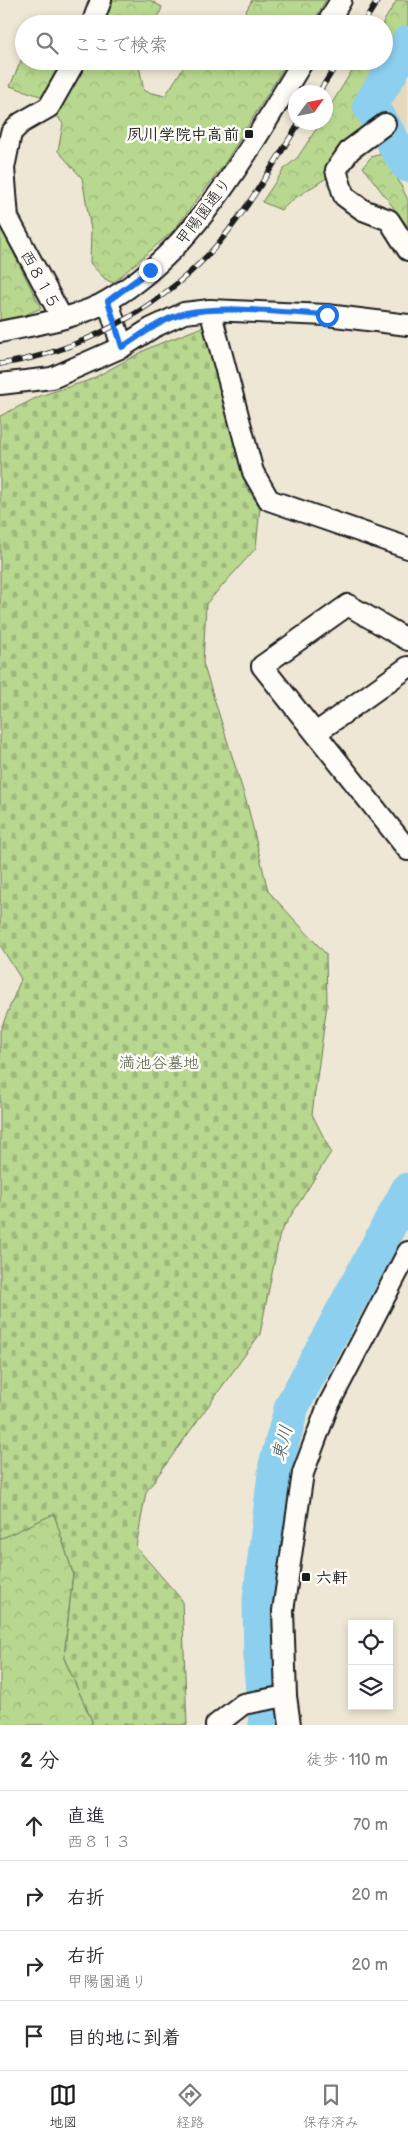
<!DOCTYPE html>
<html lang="ja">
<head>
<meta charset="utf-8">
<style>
  body { margin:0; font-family:"Balsamiq Sans","Klee One",sans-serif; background:#f7f7f7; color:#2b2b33 }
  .controls { position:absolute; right:15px; bottom:15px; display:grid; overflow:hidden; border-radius:0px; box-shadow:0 2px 8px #0003 }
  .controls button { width:45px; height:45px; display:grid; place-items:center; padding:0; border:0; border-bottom:1px solid #e1e1e2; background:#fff; color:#2b2b33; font:25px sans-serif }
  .compass { position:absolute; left:288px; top:85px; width:45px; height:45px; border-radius:50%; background:#fff; box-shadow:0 2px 8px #0003; rotate:57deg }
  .stop { position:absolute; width:15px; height:15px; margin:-11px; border:4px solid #1a73e8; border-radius:50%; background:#fff }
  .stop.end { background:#1a73e8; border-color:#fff; box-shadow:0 1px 5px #0008 }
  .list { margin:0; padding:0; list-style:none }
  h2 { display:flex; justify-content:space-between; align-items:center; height:65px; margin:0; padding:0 20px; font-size:21px }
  h2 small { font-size:16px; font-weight:400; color:#7c7c81 }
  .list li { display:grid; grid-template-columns:32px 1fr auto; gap:15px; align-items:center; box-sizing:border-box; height:70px; padding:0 20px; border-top:1px solid #e1e1e2 }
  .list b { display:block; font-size:19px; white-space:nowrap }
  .list p { margin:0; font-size:16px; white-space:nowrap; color:#7c7c81 }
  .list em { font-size:16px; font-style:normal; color:#7c7c81 }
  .icon { flex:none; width:28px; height:28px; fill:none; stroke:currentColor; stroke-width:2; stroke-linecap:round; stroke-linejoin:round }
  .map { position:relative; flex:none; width:408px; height:1725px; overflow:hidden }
  .search { position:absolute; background:#fff; box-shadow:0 2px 8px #0003; left:15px; right:15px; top:15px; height:55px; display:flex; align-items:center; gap:12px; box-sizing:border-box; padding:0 18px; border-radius:28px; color:#7c7c81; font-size:19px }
  .sheet { height:345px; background:#fff }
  nav { display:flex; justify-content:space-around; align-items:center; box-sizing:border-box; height:70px; border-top:1px solid #e1e1e2; background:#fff; font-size:14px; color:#7c7c81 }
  nav a { display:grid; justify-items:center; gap:2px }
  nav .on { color:#1c1c1c }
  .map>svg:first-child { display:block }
  .built { fill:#e5d8bd }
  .forest { fill:url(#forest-crowns); stroke:#6a7a56 }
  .cemetery { fill:url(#cemetery-stones); stroke:#6a7a56 }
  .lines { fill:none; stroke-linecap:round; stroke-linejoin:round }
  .river { stroke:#8ccfee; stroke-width:35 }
  .minor-casing { stroke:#1c1c1c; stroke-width:24 }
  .minor { stroke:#fdfcf7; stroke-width:20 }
  .rail-casing { stroke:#1c1c1c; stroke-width:5.5 }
  .rail { stroke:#fdfcf7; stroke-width:4; stroke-dasharray:11; stroke-linecap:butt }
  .route { stroke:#1a73e8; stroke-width:6 }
  .poi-dot { fill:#1c1c1c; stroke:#fdfcf7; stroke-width:2 }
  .labels { text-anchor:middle; stroke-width:5; stroke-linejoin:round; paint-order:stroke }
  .poi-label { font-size:16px; font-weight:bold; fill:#1c1c1c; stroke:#fdfcf7; text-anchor:end }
  .street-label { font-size:16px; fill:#1c1c1c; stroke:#fdfcf7 }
  .park-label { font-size:16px; fill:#535d44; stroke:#fdfcf7 }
  .water-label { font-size:18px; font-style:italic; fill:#435b66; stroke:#fdfcf7 }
</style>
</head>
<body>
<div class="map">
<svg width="408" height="1725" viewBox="0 0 408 1725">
  <defs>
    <pattern id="forest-crowns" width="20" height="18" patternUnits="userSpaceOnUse" patternTransform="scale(1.25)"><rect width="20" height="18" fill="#b8d78f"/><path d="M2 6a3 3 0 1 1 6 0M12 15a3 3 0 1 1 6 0" fill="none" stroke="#9eb87b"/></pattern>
    <pattern id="cemetery-stones" width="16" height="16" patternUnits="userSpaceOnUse" patternTransform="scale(1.25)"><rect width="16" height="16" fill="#b8d78f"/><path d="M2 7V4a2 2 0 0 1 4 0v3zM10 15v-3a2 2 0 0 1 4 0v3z" fill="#9eb87b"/></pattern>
  </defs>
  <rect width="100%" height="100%" fill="#efe7d5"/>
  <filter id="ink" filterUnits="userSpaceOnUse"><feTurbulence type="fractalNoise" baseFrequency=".02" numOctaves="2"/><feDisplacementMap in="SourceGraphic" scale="10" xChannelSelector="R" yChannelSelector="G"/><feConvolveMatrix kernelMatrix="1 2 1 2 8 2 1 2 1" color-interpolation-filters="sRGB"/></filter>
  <g filter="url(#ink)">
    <!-- built -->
    <polygon class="built" points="408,52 408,142 376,102"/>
    <!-- forest -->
    <g class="forest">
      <polygon points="111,0 150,0 162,7 156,24 103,24"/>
      <polygon points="252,0 326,0 312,24 239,24"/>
      <polygon points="397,0 408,0 408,50 374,103 384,116 331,160 328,177 295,198 281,210 262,202 284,169 298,157 320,123 326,122 326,113 358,61 384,61 384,24 382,24"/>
      <polygon points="24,54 24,61 138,61 144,91 165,96 187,62 203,61 209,65 210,61 288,61 223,166 173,231 113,283 105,279 90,263 91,230 82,178 58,151 63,124 43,97 10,86"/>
      <polygon points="385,153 408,200 408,227 363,167 371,157"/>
      <polygon points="0,226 41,308 16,319 0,336"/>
      <polygon points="54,1513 73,1573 64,1658 92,1721 92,1725 0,1725 0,1539"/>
    </g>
    <!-- cemetery -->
    <polygon class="cemetery" points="205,326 247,488 260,507 256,548 206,604 203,663 248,807 268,891 326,954 327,1005 312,1114 331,1152 280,1233 260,1334 146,1492 136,1547 182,1600 187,1725 92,1725 92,1721 64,1658 73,1573 54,1514 0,1539 0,1031 21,979 0,945 0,416 40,396 90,380 151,347"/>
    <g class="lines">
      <!-- river -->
      <g class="river">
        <polyline points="408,43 370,106 408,165"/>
        <polyline points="266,1725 261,1668 260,1600 276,1465 292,1406 408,1190"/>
      </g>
      <defs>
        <g id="minor">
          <polyline points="92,24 101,0"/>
          <polyline points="327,24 341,0"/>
          <polyline points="385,124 350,150 336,170 344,196 363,210 389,220 408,250"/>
          <polyline points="108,301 122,347"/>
          <polyline points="210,310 253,472 269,500 408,548"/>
          <polyline points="62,318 8,218 4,168 11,133 21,123 49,107 75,61"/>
          <path d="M0,332C33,325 80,318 109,300C197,249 251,145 303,61"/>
          <polyline points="0,384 52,378 122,347 152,328 184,313 210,310 327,315 408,325"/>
          <polyline points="408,640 348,605 262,666 408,850"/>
          <polyline points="316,733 408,667"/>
          <polyline points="216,1725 243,1704 286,1696"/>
          <polyline points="290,1725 286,1696 283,1611 303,1473 328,1406 408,1252"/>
        </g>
      </defs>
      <!-- minor casing -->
      <use href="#minor" class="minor-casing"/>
      <!-- minor -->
      <use href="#minor" class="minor"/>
      <defs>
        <g id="rail">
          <polyline points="363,24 378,0"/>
          <polyline points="319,92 339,61"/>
          <path d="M0,364C78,353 154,311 209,254C245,215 271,167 300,122"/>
        </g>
      </defs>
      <!-- rail casing -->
      <use href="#rail" class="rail-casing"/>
      <!-- rail -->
      <use href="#rail" class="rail"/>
    </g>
  </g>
  <g class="lines" filter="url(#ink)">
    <!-- route -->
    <path class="route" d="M150,270L108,301L122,347C141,335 163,318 186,313C225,305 286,313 327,315"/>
  </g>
  <!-- markers -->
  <g class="poi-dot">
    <rect x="244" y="129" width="10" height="10" rx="2.5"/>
    <rect x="301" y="1572" width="10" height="10" rx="2.5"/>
  </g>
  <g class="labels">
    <!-- poi labels -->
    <g class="poi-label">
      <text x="239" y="140">夙川学院中高前</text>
      <text x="316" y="1583" text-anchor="start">六軒</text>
    </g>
    <!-- street labels -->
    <g class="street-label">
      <text transform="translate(203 211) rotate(-53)" y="6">甲陽園通り</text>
      <text transform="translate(41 279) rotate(61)" y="6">西８１５</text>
    </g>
    <!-- park labels -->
    <g class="park-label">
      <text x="159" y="1068">満池谷墓地</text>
    </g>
    <!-- water labels -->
    <g class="water-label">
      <text transform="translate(282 1443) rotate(-75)" y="6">東川</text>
    </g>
  </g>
</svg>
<div class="controls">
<button><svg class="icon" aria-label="locate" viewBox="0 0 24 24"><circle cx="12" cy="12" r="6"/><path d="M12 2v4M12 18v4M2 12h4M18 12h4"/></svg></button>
<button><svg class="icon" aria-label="layers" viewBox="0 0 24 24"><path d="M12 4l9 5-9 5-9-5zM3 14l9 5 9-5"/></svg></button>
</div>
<svg class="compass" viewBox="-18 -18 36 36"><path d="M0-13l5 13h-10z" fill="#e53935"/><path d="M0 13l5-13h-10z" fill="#7c7c81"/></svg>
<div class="stop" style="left:327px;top:315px"></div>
<div class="stop end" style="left:150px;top:270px"></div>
<div class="search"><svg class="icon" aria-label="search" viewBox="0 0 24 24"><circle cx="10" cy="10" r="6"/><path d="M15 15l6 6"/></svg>ここで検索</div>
</div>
<section class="sheet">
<h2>2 分<small>徒歩 · 110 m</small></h2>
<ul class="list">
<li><svg class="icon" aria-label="ahead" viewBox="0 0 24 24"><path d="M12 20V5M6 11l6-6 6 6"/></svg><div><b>直進</b><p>西８１３</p></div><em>70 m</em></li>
<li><svg class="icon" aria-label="right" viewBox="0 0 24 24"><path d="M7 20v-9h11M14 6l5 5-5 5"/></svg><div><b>右折</b></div><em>20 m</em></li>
<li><svg class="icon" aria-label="right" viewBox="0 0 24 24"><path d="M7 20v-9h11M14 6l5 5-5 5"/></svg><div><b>右折</b><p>甲陽園通り</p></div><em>20 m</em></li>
<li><svg class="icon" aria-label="arrive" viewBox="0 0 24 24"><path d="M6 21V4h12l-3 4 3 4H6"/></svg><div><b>目的地に到着</b></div></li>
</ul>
</section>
<nav>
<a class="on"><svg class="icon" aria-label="map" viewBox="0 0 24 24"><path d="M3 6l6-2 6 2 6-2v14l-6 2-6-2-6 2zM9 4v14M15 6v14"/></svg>地図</a>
<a><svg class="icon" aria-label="directions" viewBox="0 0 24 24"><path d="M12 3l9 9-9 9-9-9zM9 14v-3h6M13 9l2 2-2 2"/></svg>経路</a>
<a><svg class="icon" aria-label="saved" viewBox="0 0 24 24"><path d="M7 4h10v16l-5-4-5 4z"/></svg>保存済み</a>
</nav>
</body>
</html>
